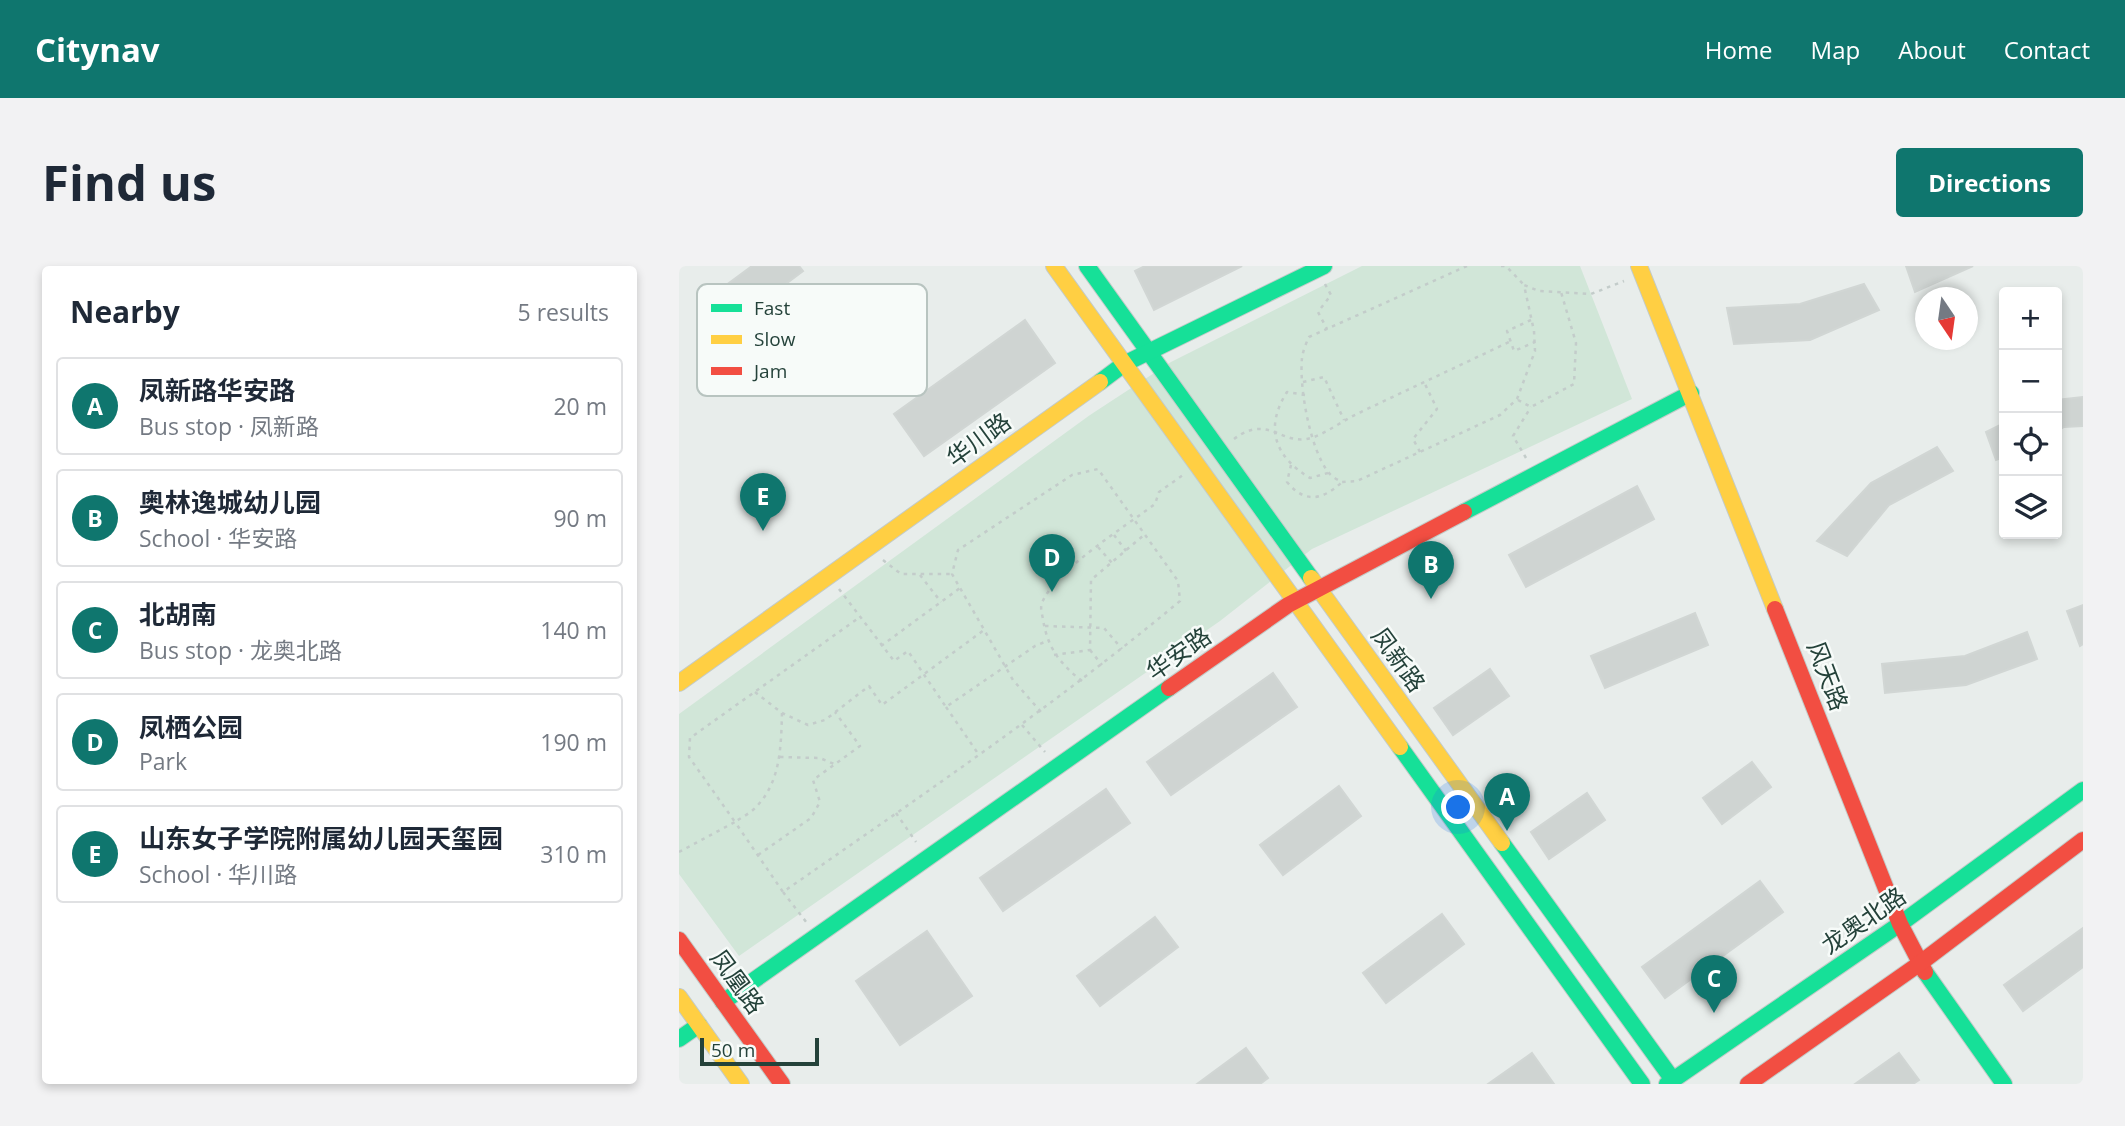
<!DOCTYPE html>
<html lang="en">
<head>
<meta charset="utf-8">
<style>
  body { margin:0; font-family:"Open Sans","Noto Sans SC",sans-serif; background:#f2f2f3; color:#1f2937 }
  .controls { position:absolute; right:21px; top:21px; display:grid; overflow:hidden; border-radius:7px; box-shadow:0 4px 10px #0003 }
  .controls button { width:63px; height:63px; display:grid; place-items:center; padding:0; border:0; border-bottom:2px solid #e0e1e3; background:#fff; color:#1f2937; font:35px sans-serif }
  .compass { position:absolute; left:1236px; top:21px; width:63px; height:63px; border-radius:50%; background:#fff; box-shadow:0 4px 10px #0003; rotate:167deg }
  .scale { position:absolute; left:21px; bottom:18px; width:119px; box-sizing:border-box; padding-left:7px; border:4px solid #24423a; border-top:0; font-size:19px; line-height:24px; white-space:nowrap; color:#24423a; -webkit-text-stroke:5px #f7fbf9; paint-order:stroke }
  .you { position:absolute; left:780px; top:542px; width:24px; height:24px; margin:-18px; border:5px solid #fff; border-radius:50%; background:#1a73e8; box-shadow:0 0 0 10px #1a73e833 }
  .badge { display:grid; place-items:center; width:46px; height:46px; border-radius:50%; background:#0f766e; color:#fff; font-size:23px; font-weight:700 }
  .pin { position:absolute; translate:-50% -58px; filter:drop-shadow(0 2px 4px #0008) }
  .pin::after { content:''; position:absolute; top:37px; width:24px; height:21px; background:inherit; clip-path:polygon(0 0,100% 0,50% 100%) }
  .list { margin:0; padding:0; list-style:none }
  h2 { display:flex; justify-content:space-between; align-items:center; height:91px; margin:0; padding:0 28px; font-size:30px }
  h2 small { font-size:23px; font-weight:400; color:#747a83 }
  .list li { display:grid; grid-template-columns:46px 1fr auto; gap:21px; align-items:center; box-sizing:border-box; height:98px; margin:0 14px 14px; padding:0 14px; border:2px solid #e0e1e3; border-radius:7px }
  .list b { display:block; font-size:26px; white-space:nowrap }
  .list p { margin:0; font-size:23px; white-space:nowrap; color:#747a83 }
  .list em { font-size:23px; font-style:normal; color:#747a83 }
  .icon { flex:none; width:38px; height:38px; fill:none; stroke:currentColor; stroke-width:2; stroke-linecap:round; stroke-linejoin:round }
  .map { position:relative; flex:none; width:1404px; height:818px; overflow:hidden; border-radius:7px }
  header { display:flex; align-items:center; gap:42px; box-sizing:border-box; height:98px; padding:0 35px; background:#0f766e; color:#fff }
  header strong { font-size:33px }
  nav { display:flex; gap:38px; margin-inline-start:auto; font-size:24px }
  .intro { display:flex; align-items:center; justify-content:space-between; box-sizing:border-box; height:168px; padding:0 42px }
  h1 { margin:0; font-size:49px }
  .button { padding:18px 32px; border-radius:7px; background:#0f766e; color:#fff; font-size:24px; font-weight:700 }
  main { display:flex; gap:42px; padding:0 42px }
  aside { flex:1; background:#fff; border-radius:7px; box-shadow:0 4px 10px #0003 }
  .map>svg:first-child { display:block }
  .green { fill:#d1e6d8 }
  .building { fill:#cfd4d2; stroke:#d1d6d4; stroke-width:2 }
  .lines { fill:none; stroke-linecap:round; stroke-linejoin:round }
  .fast-casing { stroke:#c3cbc8; stroke-width:18 }
  .slow-casing { stroke:#c3cbc8; stroke-width:18 }
  .jam-casing { stroke:#c3cbc8; stroke-width:18 }
  .path { stroke:#c3ccca; stroke-width:2.5; stroke-dasharray:3.5 5; stroke-linecap:butt }
  .fast { stroke:#16e098; stroke-width:16 }
  .slow { stroke:#ffcf43; stroke-width:16 }
  .jam { stroke:#f24e42; stroke-width:16 }
  .labels { text-anchor:middle; stroke-width:5; stroke-linejoin:round; paint-order:stroke }
  .street-label { font-size:24px; fill:#24423a; stroke:#f7fbf9 }
  .key { fill:#f7fbf9; stroke:#b8c4c0; stroke-width:2 }
  .key-label { font-size:19px; fill:#24423a }
</style>
</head>
<body>
<header>
<strong>Citynav</strong>
<nav><a>Home</a><a>Map</a><a>About</a><a>Contact</a></nav>
</header>
<div class="intro"><h1>Find us</h1><a class="button">Directions</a></div>
<main>
<aside>
<h2>Nearby<small>5 results</small></h2>
<ul class="list">
<li><span class="badge">A</span><div><b>凤新路华安路</b><p>Bus stop · 凤新路</p></div><em>20 m</em></li>
<li><span class="badge">B</span><div><b>奥林逸城幼儿园</b><p>School · 华安路</p></div><em>90 m</em></li>
<li><span class="badge">C</span><div><b>北胡南</b><p>Bus stop · 龙奥北路</p></div><em>140 m</em></li>
<li><span class="badge">D</span><div><b>凤栖公园</b><p>Park</p></div><em>190 m</em></li>
<li><span class="badge">E</span><div><b>山东女子学院附属幼儿园天玺园</b><p>School · 华川路</p></div><em>310 m</em></li>
</ul>
</aside>
<div class="map">
<svg width="1404" height="818" viewBox="0 0 1404 818">
  <rect width="100%" height="100%" fill="#e8edeb"/>
  <!-- green -->
  <polygon class="green" points="683,0 901,0 953,133 633,283 541,355 60,690 0,608 0,448 411,149 492,96"/>
  <!-- building -->
  <g class="building">
    <polygon points="73,0 120,0 124,5 52,59 31,31"/>
    <polygon points="466,0 563,0 475,44 456,5"/>
    <polygon points="1227,0 1294,0 1236,26"/>
    <polygon points="1185,18 1200,44 1131,74 1055,78 1048,42 1121,38"/>
    <polygon points="346,54 376,97 245,190 215,148"/>
    <polygon points="1404,131 1404,160 1385,161 1378,165 1378,134"/>
    <polygon points="1325,157 1325,191 1317,194 1307,166"/>
    <polygon points="1258,181 1274,205 1210,239 1168,290 1138,275 1192,217"/>
    <polygon points="958,220 975,253 847,321 830,289"/>
    <polygon points="1404,339 1404,378 1401,380 1388,345"/>
    <polygon points="1016,347 1029,379 926,422 912,390"/>
    <polygon points="1348,366 1358,393 1287,419 1206,427 1203,398 1286,390"/>
    <polygon points="811,403 830,430 774,469 755,442"/>
    <polygon points="594,407 618,441 492,529 468,496"/>
    <polygon points="1073,496 1092,521 1043,558 1024,532"/>
    <polygon points="660,520 682,550 604,609 581,579"/>
    <polygon points="427,523 451,557 324,645 301,612"/>
    <polygon points="908,527 926,554 870,593 852,566"/>
    <polygon points="1081,615 1104,646 986,732 963,701"/>
    <polygon points="763,648 785,678 707,737 684,707"/>
    <polygon points="476,651 499,681 421,740 398,710"/>
    <polygon points="1404,662 1404,701 1344,745 1325,719"/>
    <polygon points="248,665 293,730 221,779 177,715"/>
    <polygon points="567,782 589,812 581,818 518,818"/>
    <polygon points="853,787 875,818 809,818"/>
    <polygon points="1220,787 1240,814 1234,818 1176,818"/>
  </g>
  <g class="lines">
    <defs>
      <g id="fast">
        <polyline points="408,0 632,312"/>
        <polyline points="421,116 445,98 645,0"/>
        <polyline points="785,246 1012,127"/>
        <polyline points="721,481 963,818"/>
        <polyline points="823,577 994,814"/>
        <polyline points="1246,706 1325,818"/>
        <polyline points="44,736 490,422"/>
        <polyline points="0,773 20,759"/>
        <polyline points="988,818 1221,658 1404,524"/>
      </g>
      <g id="slow">
        <polyline points="375,0 721,481"/>
        <polyline points="960,0 1096,343"/>
        <polyline points="632,312 823,577"/>
        <polyline points="0,417 421,116"/>
        <polyline points="0,731 62,818"/>
      </g>
      <g id="jam">
        <polyline points="1096,343 1221,658 1246,706"/>
        <polyline points="490,422 609,339 785,246"/>
        <polyline points="0,674 103,818"/>
        <polyline points="1069,818 1240,698 1404,574"/>
      </g>
    </defs>
    <!-- fast casing -->
    <use href="#fast" class="fast-casing"/>
    <!-- slow casing -->
    <use href="#slow" class="slow-casing"/>
    <!-- jam casing -->
    <use href="#jam" class="jam-casing"/>
    <!-- path -->
    <g class="path">
      <path d="M788,0L630,71C627,77 624,85 623,92C620,121 631,184 650,207C653,211 659,214 663,216L678,215L821,149L838,133L856,85L855,65L845,19L860,25L912,28L945,15"/>
      <polyline points="822,0 827,0 845,19"/>
      <polyline points="646,18 652,29 639,46 648,63"/>
      <polyline points="852,54 828,65 835,85 856,76"/>
      <polyline points="624,116 645,111 665,154"/>
      <path d="M626,129L608,126C585,162 596,191 631,212L649,207"/>
      <polyline points="839,134 852,141 895,118 897,77 882,26"/>
      <path d="M555,173C591,146 603,183 635,171C651,165 666,153 682,146C732,122 782,99 832,75"/>
      <polyline points="741,186 734,173 758,143 745,116"/>
      <polyline points="847,192 834,170 852,141"/>
      <path d="M612,199L608,216C626,238 644,234 663,216"/>
      <polyline points="435,269 447,285"/>
      <polyline points="419,281 433,297"/>
      <polyline points="204,294 222,308 273,308"/>
      <polyline points="241,309 262,336"/>
      <polyline points="160,323 215,395 229,385 267,441 356,380 368,375"/>
      <polyline points="366,360 425,362 443,383"/>
      <polyline points="202,380 281,322"/>
      <polyline points="411,384 423,399"/>
      <polyline points="375,389 411,384 412,314 465,269"/>
      <path d="M403,415C381,398 368,381 364,353C363,348 361,342 363,337C375,305 447,260 476,238L480,226L504,209"/>
      <polyline points="76,426 103,447 129,459 146,454 190,420 203,439 305,364"/>
      <polyline points="267,441 300,489"/>
      <path d="M103,447C102,479 102,515 78,540C72,547 63,551 56,556L10,491L11,472L181,351"/>
      <polyline points="343,459 366,486"/>
      <polyline points="101,491 141,492 155,498"/>
      <polyline points="217,547 237,576"/>
      <path d="M0,586L56,556L104,626C239,532 375,440 501,335L499,315L419,203L393,209L279,284L273,308L334,414L362,446"/>
      <polyline points="79,589 132,552 141,536 134,514 181,480 156,446"/>
      <polyline points="104,626 128,657"/>
    </g>
    <!-- fast -->
    <use href="#fast" class="fast"/>
    <!-- slow -->
    <use href="#slow" class="slow"/>
    <!-- jam -->
    <use href="#jam" class="jam"/>
  </g>
  <g class="labels">
    <!-- street labels -->
    <g class="street-label">
      <text transform="translate(300 174) rotate(-36)" y="8">华川路</text>
      <text transform="translate(500 388) rotate(-35)" y="8">华安路</text>
      <text transform="translate(719 394) rotate(54)" y="8">凤新路</text>
      <text transform="translate(1148 410) rotate(69)" y="8">风天路</text>
      <text transform="translate(1185 655) rotate(-35)" y="8">龙奥北路</text>
      <text transform="translate(58 716) rotate(54)" y="8">凤凰路</text>
    </g>
  </g>
  <!-- legend -->
  <rect x="18" y="18" width="230" height="112" rx="10" class="key"/>
  <rect x="32" y="38" width="31" height="8" fill="#16e098"/>
  <rect x="32" y="69" width="31" height="9" fill="#ffcf43"/>
  <rect x="32" y="101" width="31" height="8" fill="#f24e42"/>
  <g class="key-label">
    <text x="75" y="49">Fast</text>
    <text x="75" y="80">Slow</text>
    <text x="75" y="112">Jam</text>
  </g>
</svg>
<div class="controls">
<button>+</button>
<button>−</button>
<button><svg class="icon" aria-label="locate" viewBox="0 0 24 24"><circle cx="12" cy="12" r="6"/><path d="M12 2v4M12 18v4M2 12h4M18 12h4"/></svg></button>
<button><svg class="icon" aria-label="layers" viewBox="0 0 24 24"><path d="M12 4l9 5-9 5-9-5zM3 14l9 5 9-5"/></svg></button>
</div>
<svg class="compass" viewBox="-18 -18 36 36"><path d="M0-13l5 13h-10z" fill="#e53935"/><path d="M0 13l5-13h-10z" fill="#747a83"/></svg>
<div class="scale">50 m</div>
<div class="you"></div>
<div class="pin badge" style="left:828px;top:565px">A</div>
<div class="pin badge" style="left:752px;top:333px">B</div>
<div class="pin badge" style="left:1035px;top:747px">C</div>
<div class="pin badge" style="left:373px;top:326px">D</div>
<div class="pin badge" style="left:84px;top:265px">E</div>
</div>
</main>
</body>
</html>
